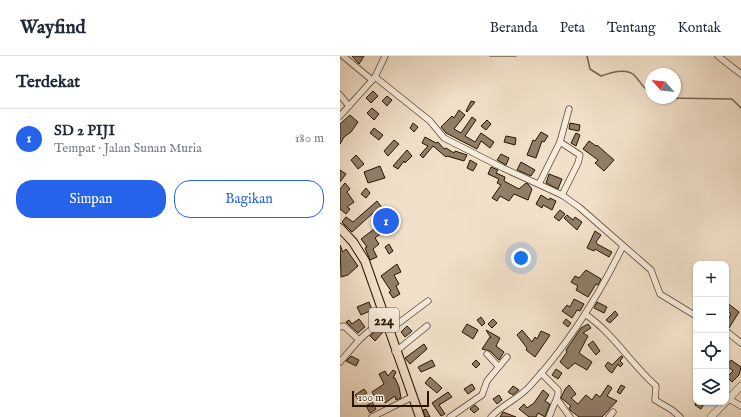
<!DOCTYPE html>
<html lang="id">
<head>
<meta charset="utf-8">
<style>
  body { margin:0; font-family:"IM FELL English",serif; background:#f2f2f3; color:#1f2937 }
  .controls { position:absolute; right:12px; bottom:12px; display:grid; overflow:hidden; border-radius:8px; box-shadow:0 1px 3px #0004 }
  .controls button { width:36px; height:36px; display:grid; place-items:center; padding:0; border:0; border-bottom:1px solid #e0e1e3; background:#fff; color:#1f2937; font:20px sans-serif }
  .compass { position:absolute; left:305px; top:12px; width:36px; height:36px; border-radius:50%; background:#fff; box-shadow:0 1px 3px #0004; rotate:297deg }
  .scale { position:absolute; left:12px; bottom:10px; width:77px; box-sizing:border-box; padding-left:4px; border:2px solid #261300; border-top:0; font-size:11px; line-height:14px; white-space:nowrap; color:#261300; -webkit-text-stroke:3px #f6ebdc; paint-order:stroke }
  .you { position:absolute; left:181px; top:202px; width:14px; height:14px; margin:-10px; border:3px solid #fff; border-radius:50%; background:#1a73e8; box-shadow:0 0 0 6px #1a73e833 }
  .badge { display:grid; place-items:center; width:26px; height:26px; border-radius:50%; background:#2563eb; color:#fff; font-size:13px; font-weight:700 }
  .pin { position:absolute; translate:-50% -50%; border:2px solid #fff; box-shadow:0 1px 4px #0006 }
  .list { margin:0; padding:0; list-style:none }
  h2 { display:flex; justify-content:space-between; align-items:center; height:52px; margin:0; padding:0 16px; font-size:17px }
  h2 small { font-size:13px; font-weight:400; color:#747a83 }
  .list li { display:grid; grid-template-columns:26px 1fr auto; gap:12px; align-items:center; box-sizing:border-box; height:60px; padding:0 16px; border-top:1px solid #e0e1e3 }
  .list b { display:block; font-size:15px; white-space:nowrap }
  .list p { margin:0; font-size:13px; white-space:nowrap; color:#747a83 }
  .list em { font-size:13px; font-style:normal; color:#747a83 }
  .actions { display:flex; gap:8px; padding:12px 16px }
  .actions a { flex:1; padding:9px 0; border:1px solid #2563eb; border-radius:16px; text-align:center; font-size:14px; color:#2563eb }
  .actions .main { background:#2563eb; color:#fff }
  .icon { flex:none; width:22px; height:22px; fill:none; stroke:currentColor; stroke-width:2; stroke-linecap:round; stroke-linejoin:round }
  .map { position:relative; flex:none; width:401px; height:361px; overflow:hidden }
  header { display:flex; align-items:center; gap:24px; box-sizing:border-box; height:56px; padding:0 20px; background:#fff; border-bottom:1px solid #e0e1e3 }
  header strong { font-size:19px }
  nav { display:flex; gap:22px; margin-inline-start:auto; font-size:14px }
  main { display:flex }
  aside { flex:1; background:#fff }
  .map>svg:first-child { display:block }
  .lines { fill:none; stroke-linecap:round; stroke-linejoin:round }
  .stream { stroke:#766450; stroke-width:1.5 }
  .building { fill:#907e69; stroke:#261300 }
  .minor-casing { stroke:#594632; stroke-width:7 }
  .tertiary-casing { stroke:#594632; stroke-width:8 }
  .primary-casing { stroke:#261300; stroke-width:10 }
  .minor { stroke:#f6ebdc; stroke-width:5.5 }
  .tertiary { stroke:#f6ebdc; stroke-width:7 }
  .primary { stroke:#f1e0c9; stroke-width:8 }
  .labels { text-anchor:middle; stroke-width:3.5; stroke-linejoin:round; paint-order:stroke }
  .shield { fill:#f6ebdc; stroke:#645442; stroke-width:1 }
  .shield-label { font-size:14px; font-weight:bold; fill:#261300 }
</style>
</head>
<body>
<header>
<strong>Wayfind</strong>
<nav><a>Beranda</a><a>Peta</a><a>Tentang</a><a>Kontak</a></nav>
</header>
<main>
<aside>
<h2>Terdekat<small></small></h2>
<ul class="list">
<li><span class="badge">1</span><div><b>SD 2 PIJI</b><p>Tempat · Jalan Sunan Muria</p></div><em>180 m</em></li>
</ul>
<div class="actions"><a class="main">Simpan</a><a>Bagikan</a></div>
</aside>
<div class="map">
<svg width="401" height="361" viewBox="0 0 401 361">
  <rect width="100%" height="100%" fill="#f1e0c9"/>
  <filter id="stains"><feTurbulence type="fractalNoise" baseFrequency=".005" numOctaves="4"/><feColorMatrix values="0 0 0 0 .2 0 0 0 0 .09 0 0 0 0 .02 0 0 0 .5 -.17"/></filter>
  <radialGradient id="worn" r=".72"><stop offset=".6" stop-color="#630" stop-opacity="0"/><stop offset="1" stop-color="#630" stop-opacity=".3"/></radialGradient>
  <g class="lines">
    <!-- stream -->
    <g class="stream">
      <polyline points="150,0 176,0"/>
      <path d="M247,0L250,13L261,20C270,17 284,12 293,18C300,24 302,32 311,37"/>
      <polyline points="327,42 392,43 401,52"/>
    </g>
  </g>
  <!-- building -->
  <g class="building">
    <polygon points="12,0 24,0 19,8"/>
    <polygon points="33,35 38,40 31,47 26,42"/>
    <polygon points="47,40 52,44 47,50 42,45"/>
    <polygon points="131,45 135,46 127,56 126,55"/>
    <polygon points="32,52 39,58 34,64 27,57"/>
    <polygon points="119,54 125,59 114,73 121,77 132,61 136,64 125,80 135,86 141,77 154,86 150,92 141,85 137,93 106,77 101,71 112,60 114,62"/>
    <polygon points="10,59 18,66 11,76 4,81 0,88 0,68"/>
    <polygon points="147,64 151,68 146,74 141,70"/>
    <polygon points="73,67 78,71 74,76 70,72"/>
    <polygon points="230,67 240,69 239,75 229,73"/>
    <polygon points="34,72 43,79 39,84 30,77"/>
    <polygon points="201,76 208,80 204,86 202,85 196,102 187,99 193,84 195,85"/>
    <polygon points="236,77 240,79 236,90 231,87"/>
    <polygon points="166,80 176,82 175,89 164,86"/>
    <polygon points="85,81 96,87 98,86 104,93 106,92 114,97 115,95 127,99 124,105 107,100 106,101 93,90 83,102 80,99 88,90 82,87"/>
    <polygon points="54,84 59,88 48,100 44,95"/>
    <polygon points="249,85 256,90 257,89 274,104 264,115 255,107 258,104 243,93"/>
    <polygon points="67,94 72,100 65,107 64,105 58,113 53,110"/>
    <polygon points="161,98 169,102 166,109 157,104"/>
    <polygon points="16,99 24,108 18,113 11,104"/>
    <polygon points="130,104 137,108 133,115 127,112"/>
    <polygon points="181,106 195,114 191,120 177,114"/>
    <polygon points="40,110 45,122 28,127 24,116"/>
    <polygon points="151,111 158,114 156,117 165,121 164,125 179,133 186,127 188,128 192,133 188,144 174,138 169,145 160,140 157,145 152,142 161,129 157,127 159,123 148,118"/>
    <polygon points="0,114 6,118 0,126"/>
    <polygon points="209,118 222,123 218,133 206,127"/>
    <polygon points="5,127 10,133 7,136 14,146 7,151 10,153 6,158 0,153 0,133"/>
    <polygon points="26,132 30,137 26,142 21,138"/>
    <polygon points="201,139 209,144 210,142 216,145 212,154 203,149 202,152 196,148"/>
    <polygon points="37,145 54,168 35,182 39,188 33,193 37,201 30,204 25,192 27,191 21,183 42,167 33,157 12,176 2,166 6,161 13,166"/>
    <polygon points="220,154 225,158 219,165 214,161"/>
    <polygon points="227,159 233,164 235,161 242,166 237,174 224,162"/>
    <polygon points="255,175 261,179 256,186 257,188 272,196 269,201 255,193 254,195 247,192"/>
    <polygon points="49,188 53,195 49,198 45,191"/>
    <polygon points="0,189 3,196 6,193 18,210 8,219 1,221"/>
    <polygon points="57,208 61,216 54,219 59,228 56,230 60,238 53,242 49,236 51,235 41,220"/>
    <polygon points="246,214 261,223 258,229 256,228 248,241 236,234 238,230 231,226 235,220 239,222"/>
    <polygon points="234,243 244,248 240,255 237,254 232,262 222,255 227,249 230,251"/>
    <polygon points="29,246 32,254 21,259 17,251"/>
    <polygon points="257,246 267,251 264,257 254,252"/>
    <polygon points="386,246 399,256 389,272 386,270 386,267 391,258 386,254"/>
    <polygon points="275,255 278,259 270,267 266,264"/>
    <polygon points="141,261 145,267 142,270 137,264"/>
    <polygon points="19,263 25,271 18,277 6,266 9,264 12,268"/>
    <polygon points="153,263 157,267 152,272 148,268"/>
    <polygon points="226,263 231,267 228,271 223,267"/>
    <polygon points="127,268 138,274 133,283 122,276"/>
    <polygon points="248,268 251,272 243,277 248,280 239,297 252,306 247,314 235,307 228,313 220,306 227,296 226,294 241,272"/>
    <polygon points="67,270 72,275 65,281 61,276"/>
    <polygon points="39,272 43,276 35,285 30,280"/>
    <polygon points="146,274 160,282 156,290 164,296 159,304 150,295 142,293 150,281 151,282"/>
    <polygon points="182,274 192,286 195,281 197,283 201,275 210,279 195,301 186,294 187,292 177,279"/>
    <polygon points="253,285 260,295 256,299 248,289"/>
    <polygon points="84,288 87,293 70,308 65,302"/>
    <polygon points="11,300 19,304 16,310 6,305"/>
    <polygon points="281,300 283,301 280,305 283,308 280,311 278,308 272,317 269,315 265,310 268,306 272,309"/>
    <polygon points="92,304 95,310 81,316 78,311"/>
    <polygon points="136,304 140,308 136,312 132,308"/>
    <polygon points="391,304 401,311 399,319 392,326 387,321 393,315 387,310"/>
    <polygon points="216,313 222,317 218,323 212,319"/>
    <polygon points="53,314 56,316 53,322 55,322 59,331 61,342 56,344 55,340 45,347 40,339 35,341 32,336 44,328 39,318 45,315 48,320"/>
    <polygon points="90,321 102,332 97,337 85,327"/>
    <polygon points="132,328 135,333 128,338 124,333"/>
    <polygon points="229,329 236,338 231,342 238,348 246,339 252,344 256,338 260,341 268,329 272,332 267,340 277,345 262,361 239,361 230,354 229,352 231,350 221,342 225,333"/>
    <polygon points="281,329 285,331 280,338 277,336"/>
    <polygon points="173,330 179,334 173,339 168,336"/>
    <polygon points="24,333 27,337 18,343 15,339"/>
    <polygon points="203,334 209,339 205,345 210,348 205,361 198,357 196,361 189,361 179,353 184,348 187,352 194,347"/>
    <polygon points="108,336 112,341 99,349 105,358 101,360 92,347"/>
    <polygon points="159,339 162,344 157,348 153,343"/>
    <polygon points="32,346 36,353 30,357 26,350"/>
    <polygon points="356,346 365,346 361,353 355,349"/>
    <polygon points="135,349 139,353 134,357 130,353"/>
    <polygon points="86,353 90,361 85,361 83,354"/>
    <polygon points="163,356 176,361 160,361"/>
  </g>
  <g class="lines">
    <defs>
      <g id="minor">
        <polyline points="3,0 32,24"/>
        <polyline points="378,0 401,18"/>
        <polyline points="35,21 90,65 104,82 163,112 222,139 239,151 311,214 320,238 356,260"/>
        <polyline points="0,39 9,50"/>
        <polyline points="0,60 35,21 45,0"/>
        <polyline points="220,86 240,99 238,107 222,139"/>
        <polyline points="199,128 220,86 229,53"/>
        <path d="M245,258C273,277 291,308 316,330L315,344L332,354L340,361"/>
        <polyline points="0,271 4,270 19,284"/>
        <polyline points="48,275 88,245"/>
        <polyline points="386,275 401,287"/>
        <polyline points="55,296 87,270"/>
        <polyline points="147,298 158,310"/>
        <polyline points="0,306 19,284 44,262"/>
        <polyline points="201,317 218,334 218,339 209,361"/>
        <polyline points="217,343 230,361"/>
        <polyline points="389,343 401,350"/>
        <polyline points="32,361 72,341"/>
        <polyline points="110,361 142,339 147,325 167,301"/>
        <path d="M151,361C162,349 178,343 189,331C228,289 258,241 283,190"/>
        <polyline points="269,361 273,356"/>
      </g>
      <polyline id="tertiary" points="371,361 401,330"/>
      <polyline id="primary" points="0,172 13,186 25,205 80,361"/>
    </defs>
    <!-- minor casing -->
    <use href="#minor" class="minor-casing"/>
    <!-- tertiary casing -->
    <use href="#tertiary" class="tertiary-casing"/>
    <!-- primary casing -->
    <use href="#primary" class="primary-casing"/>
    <!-- minor -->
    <use href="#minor" class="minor"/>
    <!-- tertiary -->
    <use href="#tertiary" class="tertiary"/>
    <!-- primary -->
    <use href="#primary" class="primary"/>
  </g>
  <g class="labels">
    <!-- shield labels -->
    <rect class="shield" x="29" y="252" width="30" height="24" rx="3"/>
    <g class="shield-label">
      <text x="44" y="269">224</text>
    </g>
  </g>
  <rect width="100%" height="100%" filter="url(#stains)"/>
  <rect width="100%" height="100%" fill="url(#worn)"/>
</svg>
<div class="controls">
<button>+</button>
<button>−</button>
<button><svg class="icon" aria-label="locate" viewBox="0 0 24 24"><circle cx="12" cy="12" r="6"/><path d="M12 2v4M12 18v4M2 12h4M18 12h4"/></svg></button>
<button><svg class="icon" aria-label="layers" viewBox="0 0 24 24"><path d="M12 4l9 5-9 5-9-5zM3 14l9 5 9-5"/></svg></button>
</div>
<svg class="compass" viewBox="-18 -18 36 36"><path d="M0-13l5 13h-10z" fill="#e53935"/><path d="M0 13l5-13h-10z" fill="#747a83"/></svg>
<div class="scale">100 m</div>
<div class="you"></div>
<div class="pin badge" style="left:46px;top:165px">1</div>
</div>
</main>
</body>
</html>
